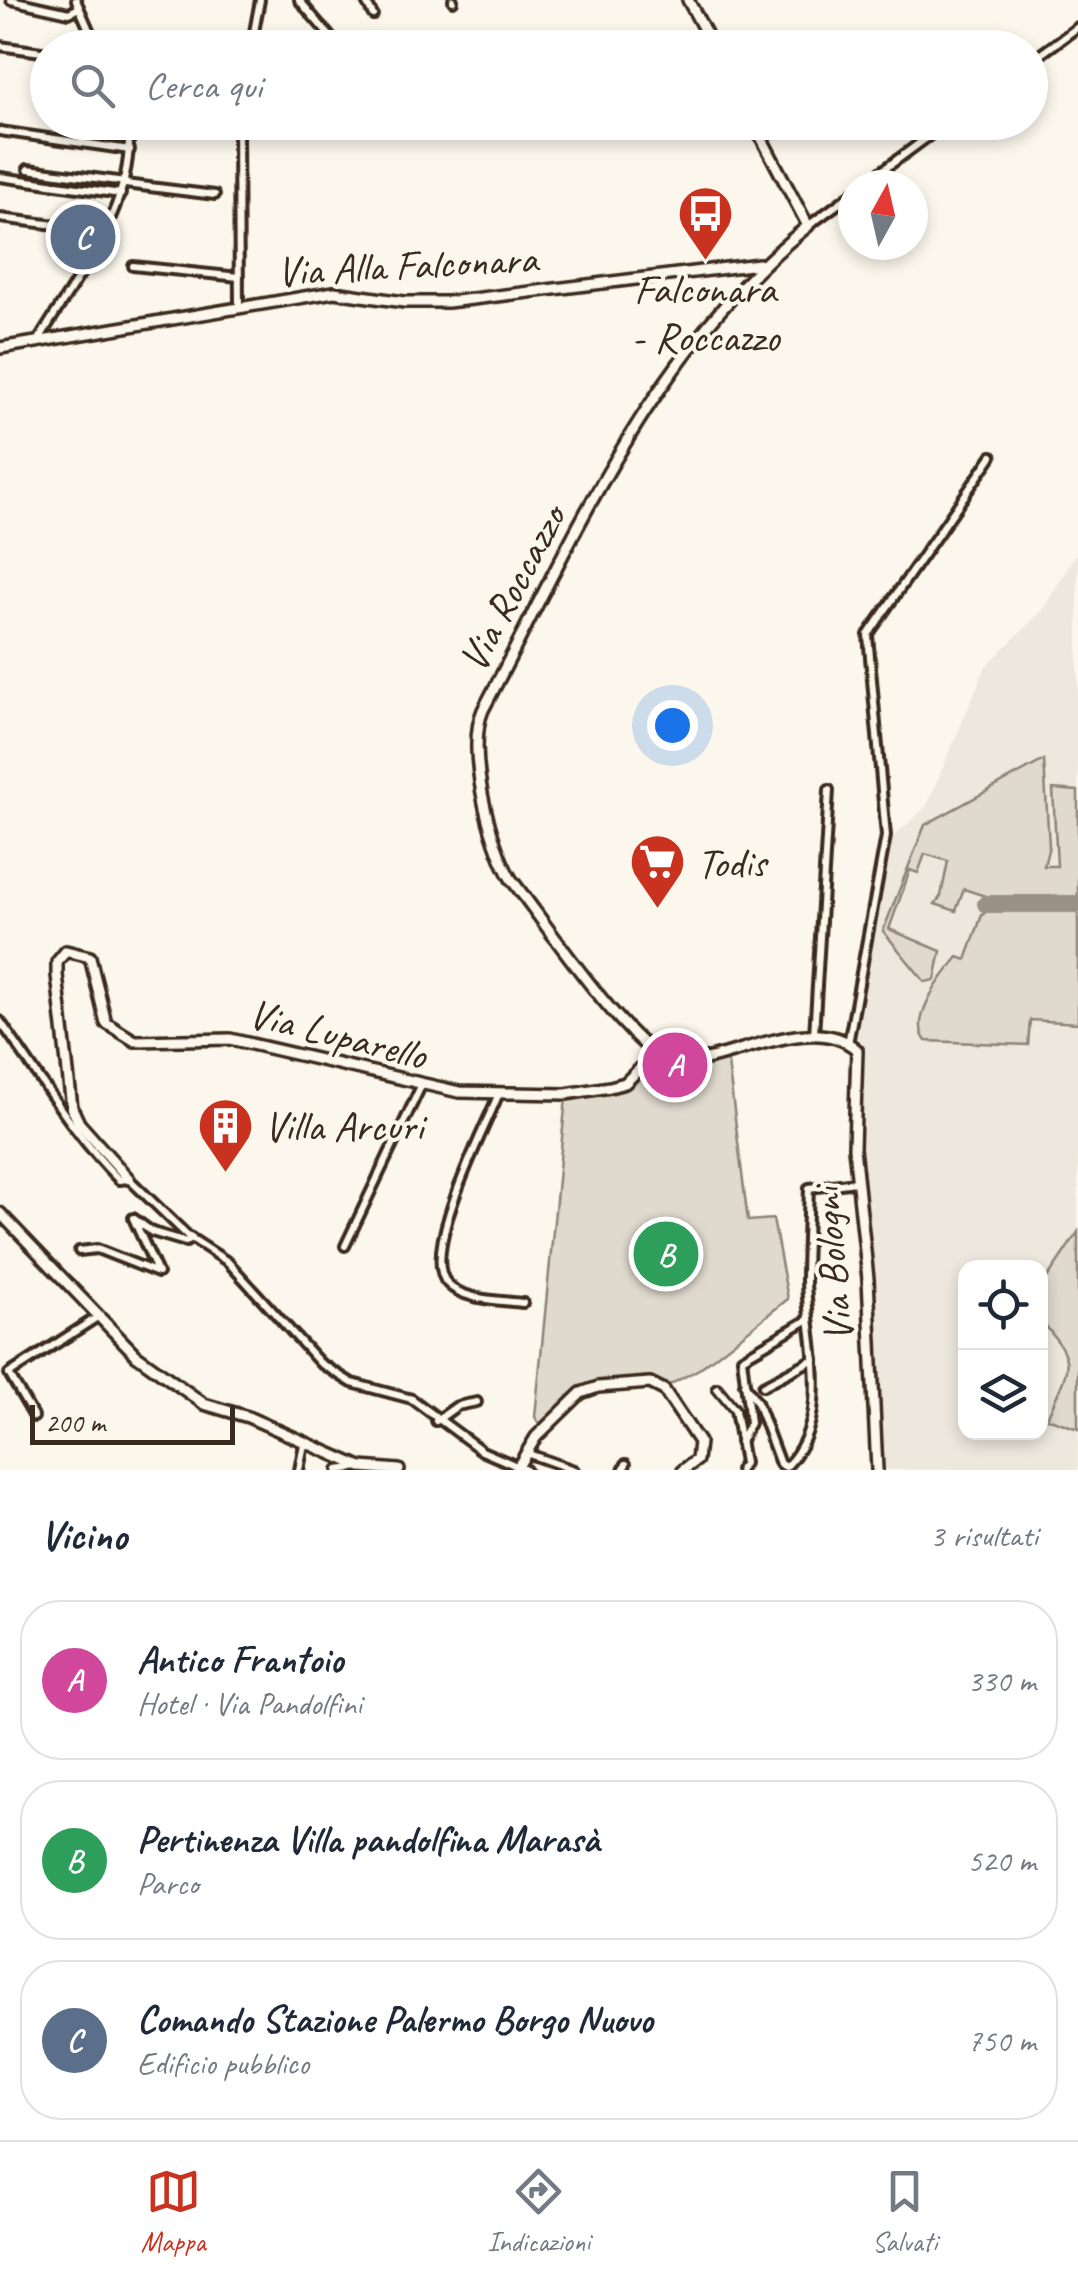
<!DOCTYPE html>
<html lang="it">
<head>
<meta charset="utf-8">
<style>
  body { margin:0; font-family:Caveat,sans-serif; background:#f2f2f3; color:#1f2937 }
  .controls { position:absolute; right:30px; bottom:30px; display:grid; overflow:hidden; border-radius:20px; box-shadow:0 5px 15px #0003 }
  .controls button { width:90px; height:90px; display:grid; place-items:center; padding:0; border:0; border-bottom:2px solid #e0e1e3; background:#fff; color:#1f2937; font:50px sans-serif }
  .compass { position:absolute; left:838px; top:170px; width:90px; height:90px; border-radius:50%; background:#fff; box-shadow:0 5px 15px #0003; rotate:8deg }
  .scale { position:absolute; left:30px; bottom:25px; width:205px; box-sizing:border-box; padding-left:10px; border:5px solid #3b2a1e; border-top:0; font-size:28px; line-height:35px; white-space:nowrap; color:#3b2a1e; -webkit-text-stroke:8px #fbf7ec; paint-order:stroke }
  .you { position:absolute; left:672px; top:725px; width:35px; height:35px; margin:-25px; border:8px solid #fff; border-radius:50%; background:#1a73e8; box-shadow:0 0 0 15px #1a73e833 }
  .badge { display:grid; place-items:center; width:65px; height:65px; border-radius:50%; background:#c8321e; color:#fff; font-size:32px; font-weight:700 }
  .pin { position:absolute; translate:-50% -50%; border:5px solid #fff; box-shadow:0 2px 10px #0006 }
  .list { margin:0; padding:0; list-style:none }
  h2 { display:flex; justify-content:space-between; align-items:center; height:130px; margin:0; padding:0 40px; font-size:42px }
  h2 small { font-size:32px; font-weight:400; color:#747a83 }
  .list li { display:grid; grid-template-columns:65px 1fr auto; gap:30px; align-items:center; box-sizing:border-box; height:160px; margin:0 20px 20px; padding:0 20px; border:2px solid #e0e1e3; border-radius:40px }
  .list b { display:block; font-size:38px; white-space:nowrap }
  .list p { margin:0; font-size:32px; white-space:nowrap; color:#747a83 }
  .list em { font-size:32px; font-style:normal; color:#747a83 }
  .icon { flex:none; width:55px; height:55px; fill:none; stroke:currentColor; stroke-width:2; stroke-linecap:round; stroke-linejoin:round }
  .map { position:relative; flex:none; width:1078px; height:1470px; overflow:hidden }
  .search { position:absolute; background:#fff; box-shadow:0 5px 15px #0003; left:30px; right:30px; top:30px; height:110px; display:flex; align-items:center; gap:25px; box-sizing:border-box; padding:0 35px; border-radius:55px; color:#747a83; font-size:38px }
  .sheet { height:670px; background:#fff }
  nav { display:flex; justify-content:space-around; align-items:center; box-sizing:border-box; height:140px; border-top:2px solid #e0e1e3; background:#fff; font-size:28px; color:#747a83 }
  nav a { display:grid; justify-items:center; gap:5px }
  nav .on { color:#c8321e }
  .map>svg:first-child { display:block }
  .built { fill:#ede8dd; fill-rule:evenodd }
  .green { fill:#dfd9ce; stroke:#8d8276; stroke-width:2.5 }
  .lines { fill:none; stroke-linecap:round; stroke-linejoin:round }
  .taxiway { stroke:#9b9085; stroke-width:18 }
  .street-casing { stroke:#3b2a1e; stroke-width:14 }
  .secondary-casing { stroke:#3b2a1e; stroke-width:16 }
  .street { stroke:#fbf7ec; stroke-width:6 }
  .secondary { stroke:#fbf7ec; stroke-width:9 }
  .labels { text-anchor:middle; stroke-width:8; stroke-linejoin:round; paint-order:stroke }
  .street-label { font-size:42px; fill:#3b2a1e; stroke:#fbf7ec }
  .poi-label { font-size:42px; fill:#3b2a1e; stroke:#fbf7ec; text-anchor:start }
</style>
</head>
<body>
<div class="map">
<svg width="1078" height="1470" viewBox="0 0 1078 1470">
  <rect width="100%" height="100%" fill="#fbf7ec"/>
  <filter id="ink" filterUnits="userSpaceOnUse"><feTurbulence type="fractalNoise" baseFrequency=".01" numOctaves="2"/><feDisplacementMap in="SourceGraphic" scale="20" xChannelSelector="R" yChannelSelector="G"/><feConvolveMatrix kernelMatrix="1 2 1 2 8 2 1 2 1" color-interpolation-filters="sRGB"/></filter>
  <g filter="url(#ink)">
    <!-- built -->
    <path class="built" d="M1078,550V1470H886L878,1465L858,1161L862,1052L856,1043L876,910L891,839L926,807L986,666L1042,611ZM966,1268H1040V1432H966Z"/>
    <!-- green -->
    <g class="green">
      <polygon points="1044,760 1049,846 1044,866 1057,866 1053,789 1078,791 1078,899 994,899 964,889 956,911 935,904 941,896 948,861 925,854 918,873 910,870 889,929 941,951 935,980 925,982 883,931 925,825"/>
      <path d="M990,909H1078V1023L1030,1020L1028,1045L926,1041C908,1018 943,975 958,957L966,960L982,915Z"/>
      <polygon points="727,1055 748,1221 773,1219 788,1299 699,1369 669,1385 650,1376 580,1386 541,1427 535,1417 566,1097 609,1090 651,1062 679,1067"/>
      <path d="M1078,1232V1429L1047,1418C1070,1364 1078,1365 1041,1320V1287Z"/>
    </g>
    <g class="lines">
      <!-- taxiway -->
      <polyline class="taxiway" points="986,904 1078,904"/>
      <defs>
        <g id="street">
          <polyline points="11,0 69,13 79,8"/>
          <polyline points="76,0 97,48"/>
          <polyline points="299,0 340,48"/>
          <polyline points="365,0 373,15"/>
          <polyline points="453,0 453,1"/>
          <polyline points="0,46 48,53"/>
          <polyline points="251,48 260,0"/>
          <polyline points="1030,62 1078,27"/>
          <polyline points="238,122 239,308"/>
          <polyline points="0,131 130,150"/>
          <polyline points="28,169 125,182"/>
          <polyline points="0,177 121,194"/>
          <polyline points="125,184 215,195"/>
          <polyline points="863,185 948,122"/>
          <polyline points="0,218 103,231"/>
          <polyline points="808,226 853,193"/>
          <polyline points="133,266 239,277"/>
          <path d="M38,341C77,276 138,203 128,122"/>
          <path d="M0,1021C39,1075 72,1133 119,1180L129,1179L188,1236L228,1262L320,1363L352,1383L412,1399L482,1451L526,1470"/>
          <polyline points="814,1035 829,790"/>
          <polyline points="848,1044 886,836 868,635 992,456"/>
          <path d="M499,1093C486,1127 418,1255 448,1284C464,1301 501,1300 523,1303"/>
          <polyline points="345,1246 421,1086"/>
          <polyline points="79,1251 97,1249 158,1273 133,1218 152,1232 186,1242 191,1238"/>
          <path d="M744,1384L757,1402L780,1464L786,1467C834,1417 808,1343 806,1282C806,1251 808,1219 809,1188L856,1182"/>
          <polyline points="763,1386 814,1359"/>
          <polyline points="717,1388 735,1410 744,1463 740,1470"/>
          <polyline points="34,1417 9,1374 99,1316"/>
          <polyline points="436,1421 457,1406 477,1402"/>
          <polyline points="740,1442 750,1423 742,1358 809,1319"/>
          <polyline points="526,1453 574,1470"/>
          <polyline points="299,1470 304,1444"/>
          <polyline points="338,1470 360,1467"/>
          <polyline points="623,1470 626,1464"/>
        </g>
        <g id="secondary">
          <polyline points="688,0 714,48"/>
          <path d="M753,122L808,226C652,350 574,538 483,710C466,748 489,843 511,879C543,920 623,1039 665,1059C704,1079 807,1004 857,1050L854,1148L868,1279L877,1470"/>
          <polyline points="0,348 334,292 404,302 448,302 759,264"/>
          <polyline points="129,1179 79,1123 72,1108 57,975 57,962 66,951 90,957 106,1023 135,1041 230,1039 459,1092 566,1094 610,1087 625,1083 656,1053"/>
          <polyline points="0,1213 136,1355 204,1404 248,1417 361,1467 399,1470"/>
          <polyline points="516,1470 536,1437 581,1393 598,1387 650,1383 664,1390 699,1442 697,1460 683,1470"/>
        </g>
      </defs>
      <!-- street casing -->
      <use href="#street" class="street-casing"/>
      <!-- secondary casing -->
      <use href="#secondary" class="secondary-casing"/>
      <!-- street -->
      <use href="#street" class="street"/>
      <!-- secondary -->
      <use href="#secondary" class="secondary"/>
    </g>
  </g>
  <!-- icons -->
  <defs>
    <symbol id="bus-pin" viewBox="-11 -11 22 30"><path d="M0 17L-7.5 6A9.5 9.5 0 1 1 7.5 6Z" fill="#c8321e" stroke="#fbf7ec"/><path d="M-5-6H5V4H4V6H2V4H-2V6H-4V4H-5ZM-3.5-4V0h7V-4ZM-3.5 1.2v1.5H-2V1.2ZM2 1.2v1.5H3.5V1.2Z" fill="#fff"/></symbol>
    <symbol id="supermarket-pin" viewBox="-11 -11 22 30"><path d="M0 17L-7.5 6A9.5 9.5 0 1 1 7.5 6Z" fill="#c8321e" stroke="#fbf7ec"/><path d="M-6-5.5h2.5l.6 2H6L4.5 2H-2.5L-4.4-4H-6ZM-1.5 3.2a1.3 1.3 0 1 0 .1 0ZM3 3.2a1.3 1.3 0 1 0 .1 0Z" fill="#fff"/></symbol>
    <symbol id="building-pin" viewBox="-11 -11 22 30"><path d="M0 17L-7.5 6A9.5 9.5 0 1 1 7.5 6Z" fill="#c8321e" stroke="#fbf7ec"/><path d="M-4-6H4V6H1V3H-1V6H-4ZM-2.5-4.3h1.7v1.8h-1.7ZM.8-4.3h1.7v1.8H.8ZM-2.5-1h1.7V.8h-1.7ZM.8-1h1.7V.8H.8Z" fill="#fff"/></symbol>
  </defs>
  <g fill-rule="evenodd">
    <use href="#bus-pin" x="674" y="182" width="63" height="86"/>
    <use href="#supermarket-pin" x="626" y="830" width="63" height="86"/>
    <use href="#building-pin" x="194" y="1094" width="63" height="86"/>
  </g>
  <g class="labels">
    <!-- street labels -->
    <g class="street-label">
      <text transform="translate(407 264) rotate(-3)" y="15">Via Alla Falconara</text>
      <text transform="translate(511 588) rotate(-62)" y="15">Via Roccazzo</text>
      <text transform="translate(338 1033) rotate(14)" y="15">Via Luparello</text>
      <text transform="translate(831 1265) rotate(-95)" y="15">Via Bologni</text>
    </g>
    <!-- poi labels -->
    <g class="poi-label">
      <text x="705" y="303" text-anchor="middle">Falconara<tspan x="705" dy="48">- Roccazzo</tspan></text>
      <text x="697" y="877">Todis</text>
      <text x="264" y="1140">Villa Arcuri</text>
    </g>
  </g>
</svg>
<div class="controls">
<button><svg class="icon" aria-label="locate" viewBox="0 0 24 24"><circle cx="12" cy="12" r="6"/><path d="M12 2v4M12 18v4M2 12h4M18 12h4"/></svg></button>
<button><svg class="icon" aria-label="layers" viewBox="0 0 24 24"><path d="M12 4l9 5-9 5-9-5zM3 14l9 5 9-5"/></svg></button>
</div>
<svg class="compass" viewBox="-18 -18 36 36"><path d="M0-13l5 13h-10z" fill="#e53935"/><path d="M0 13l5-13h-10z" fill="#747a83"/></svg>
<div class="scale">200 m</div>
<div class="you"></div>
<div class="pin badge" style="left:675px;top:1065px;background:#d1479c">A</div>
<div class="pin badge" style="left:666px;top:1254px;background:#2e9e5b">B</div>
<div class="pin badge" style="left:83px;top:237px;background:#5c6f8a">C</div>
<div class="search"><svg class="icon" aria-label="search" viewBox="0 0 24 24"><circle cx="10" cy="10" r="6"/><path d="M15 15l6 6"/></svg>Cerca qui</div>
</div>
<section class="sheet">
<h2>Vicino<small>3 risultati</small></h2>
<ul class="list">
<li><span class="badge" style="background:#d1479c">A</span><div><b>Antico Frantoio</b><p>Hotel · Via Pandolfini</p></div><em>330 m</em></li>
<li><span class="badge" style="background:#2e9e5b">B</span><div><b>Pertinenza Villa pandolfina Marasà</b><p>Parco</p></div><em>520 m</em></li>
<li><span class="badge" style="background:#5c6f8a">C</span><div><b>Comando Stazione Palermo Borgo Nuovo</b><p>Edificio pubblico</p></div><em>750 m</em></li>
</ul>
</section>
<nav>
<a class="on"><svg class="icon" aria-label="map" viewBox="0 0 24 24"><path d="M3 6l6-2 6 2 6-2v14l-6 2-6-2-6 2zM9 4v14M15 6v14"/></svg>Mappa</a>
<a><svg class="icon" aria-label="directions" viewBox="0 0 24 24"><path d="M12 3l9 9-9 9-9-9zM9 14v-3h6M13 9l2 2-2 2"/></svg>Indicazioni</a>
<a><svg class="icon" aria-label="saved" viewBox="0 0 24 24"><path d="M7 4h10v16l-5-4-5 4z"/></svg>Salvati</a>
</nav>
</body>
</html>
